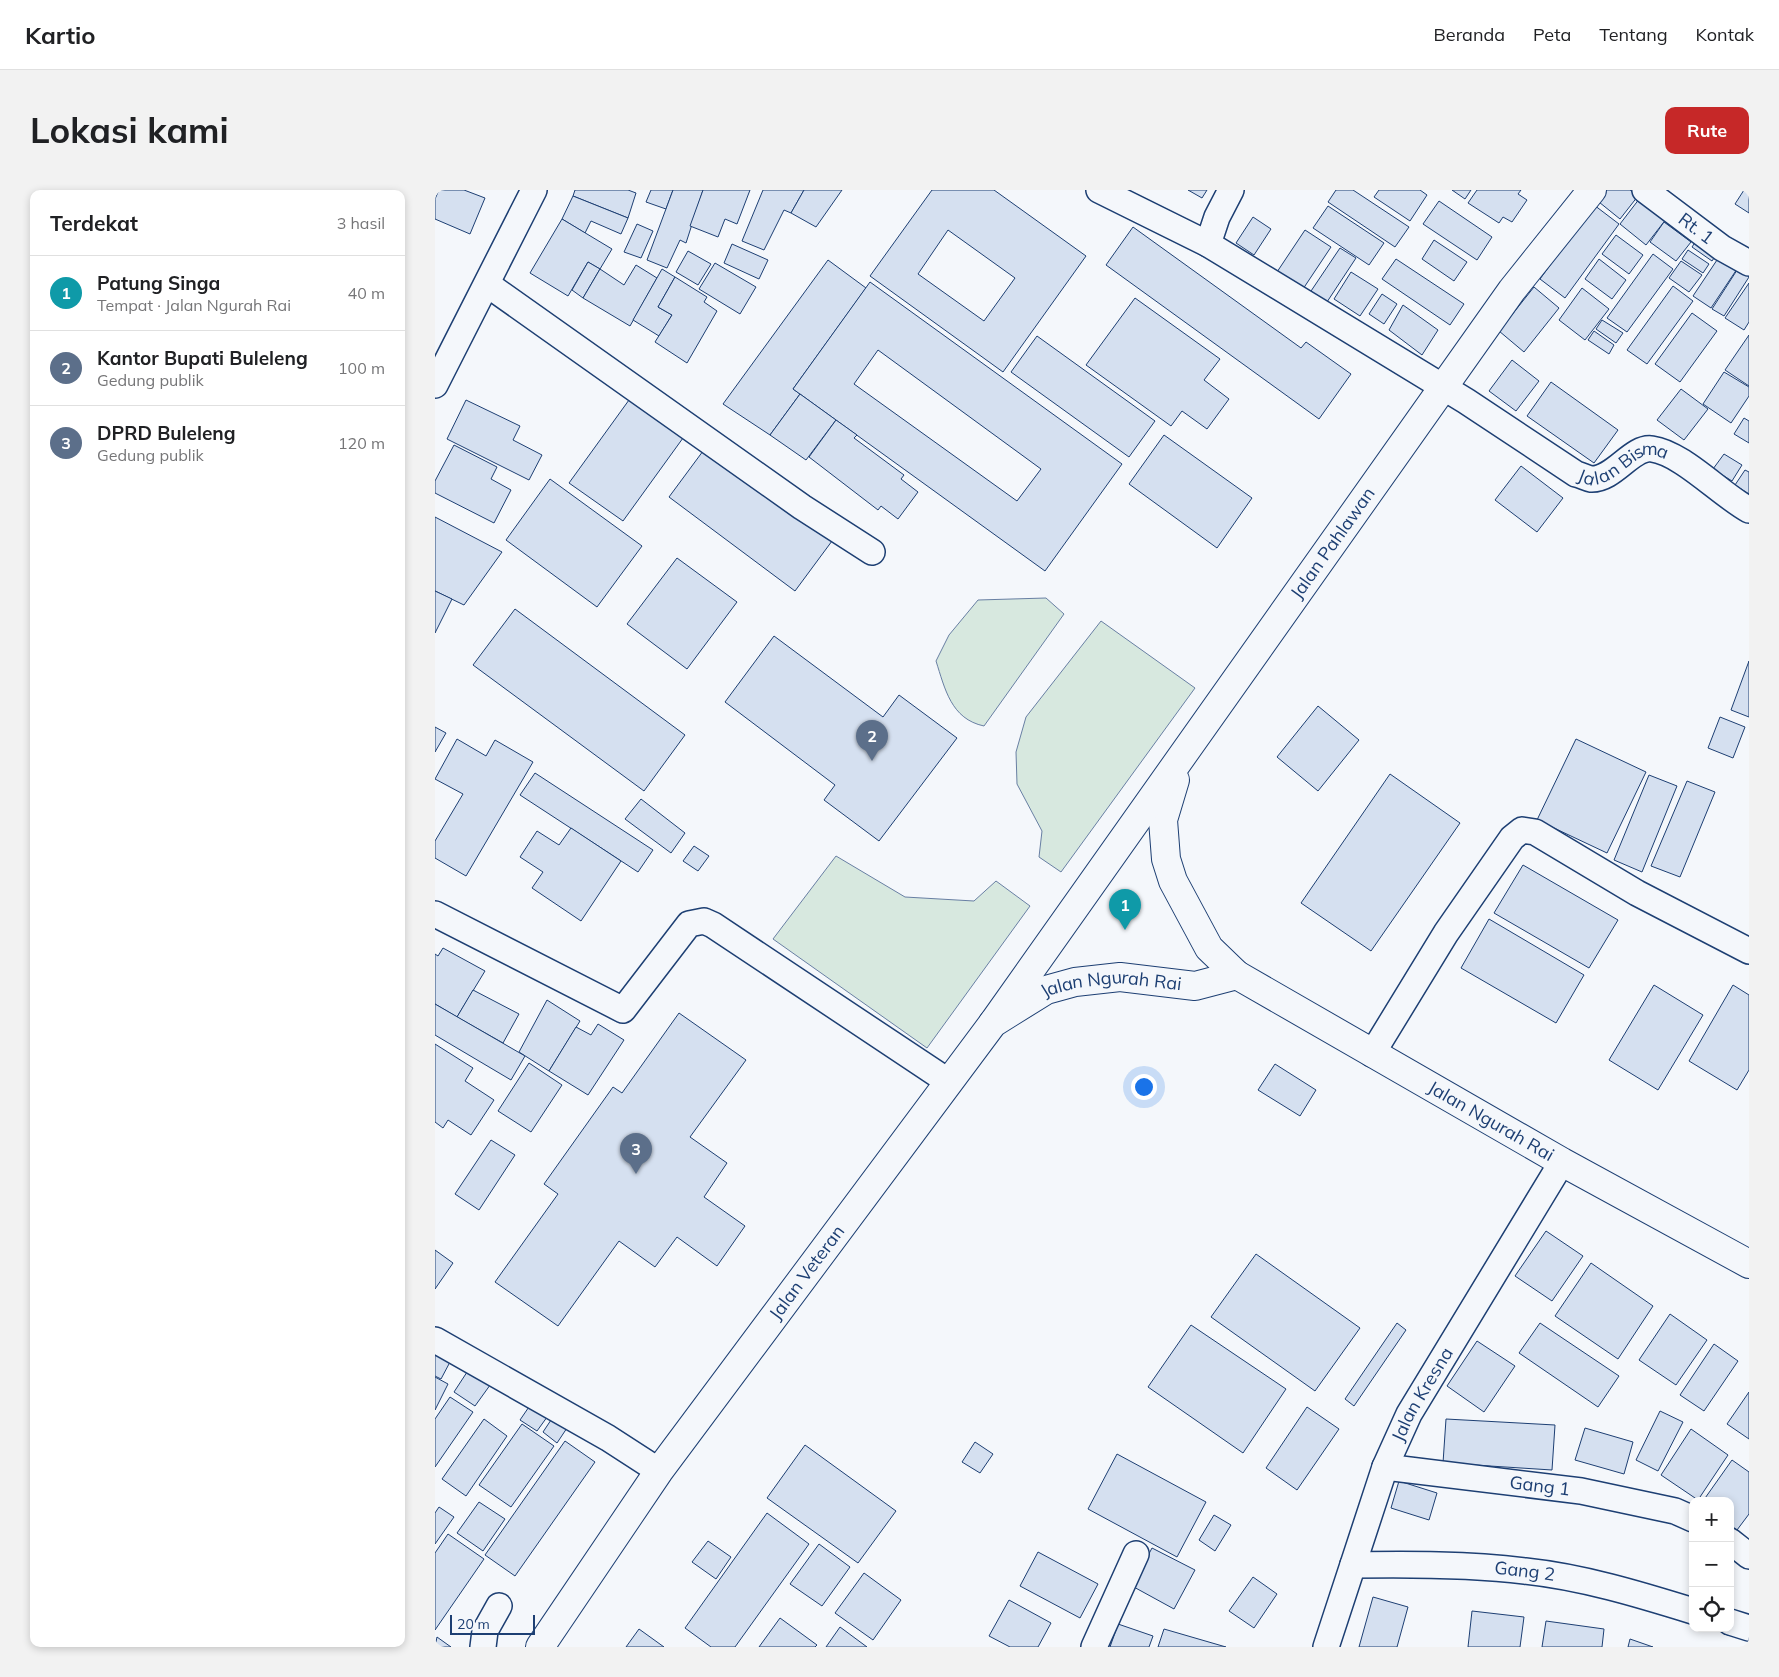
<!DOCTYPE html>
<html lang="id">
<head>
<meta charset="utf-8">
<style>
  body { margin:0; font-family:Mulish,sans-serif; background:#f2f2f2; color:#202124 }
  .controls { position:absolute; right:15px; bottom:15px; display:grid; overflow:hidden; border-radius:10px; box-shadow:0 2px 8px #0003 }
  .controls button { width:45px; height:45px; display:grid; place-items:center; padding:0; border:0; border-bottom:1px solid #e0e0e0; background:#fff; color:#202124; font:25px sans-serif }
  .scale { position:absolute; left:15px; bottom:12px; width:85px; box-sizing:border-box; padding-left:5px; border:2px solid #1d3f73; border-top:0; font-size:14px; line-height:18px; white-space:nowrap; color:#1d3f73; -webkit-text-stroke:4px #f4f7fb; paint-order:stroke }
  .you { position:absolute; left:708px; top:896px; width:18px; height:18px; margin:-12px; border:4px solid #fff; border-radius:50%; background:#1a73e8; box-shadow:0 0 0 8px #1a73e833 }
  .badge { display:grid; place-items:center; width:32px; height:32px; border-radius:50%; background:#c62828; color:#fff; font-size:16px; font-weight:700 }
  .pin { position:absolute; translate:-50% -41px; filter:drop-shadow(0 1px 2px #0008) }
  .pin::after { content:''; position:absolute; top:26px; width:18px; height:15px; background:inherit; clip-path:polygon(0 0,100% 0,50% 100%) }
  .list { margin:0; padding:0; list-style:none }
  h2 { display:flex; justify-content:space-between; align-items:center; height:65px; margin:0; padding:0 20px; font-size:21px }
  h2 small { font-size:16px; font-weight:400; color:#757577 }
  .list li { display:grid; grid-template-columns:32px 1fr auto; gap:15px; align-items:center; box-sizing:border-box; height:75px; padding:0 20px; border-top:1px solid #e0e0e0 }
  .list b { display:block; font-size:19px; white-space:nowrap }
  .list p { margin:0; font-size:16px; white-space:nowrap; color:#757577 }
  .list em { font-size:16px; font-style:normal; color:#757577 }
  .icon { flex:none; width:28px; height:28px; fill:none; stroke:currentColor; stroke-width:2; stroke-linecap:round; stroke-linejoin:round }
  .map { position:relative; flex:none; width:1314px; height:1457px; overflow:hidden; border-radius:10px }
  header { display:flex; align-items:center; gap:30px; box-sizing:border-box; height:70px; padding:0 25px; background:#fff; border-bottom:1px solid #e0e0e0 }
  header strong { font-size:24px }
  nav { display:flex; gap:28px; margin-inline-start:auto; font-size:18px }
  .intro { display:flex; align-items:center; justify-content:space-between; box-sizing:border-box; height:120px; padding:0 30px }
  h1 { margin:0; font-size:35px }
  .button { padding:12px 22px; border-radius:10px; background:#c62828; color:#fff; font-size:18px; font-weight:700 }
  main { display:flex; gap:30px; padding:0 30px }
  aside { flex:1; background:#fff; border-radius:10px; box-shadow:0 2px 8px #0003 }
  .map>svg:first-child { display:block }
  .green { fill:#d7e8df; stroke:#687fa3 }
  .building { fill:#d5e0f0; stroke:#1d3f73; fill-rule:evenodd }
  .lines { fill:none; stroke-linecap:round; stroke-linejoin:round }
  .minor-casing { stroke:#1d3f73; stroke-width:28 }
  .secondary-casing { stroke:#1d3f73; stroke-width:30 }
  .trunk-casing { stroke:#1d3f73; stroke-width:30 }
  .minor { stroke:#f4f7fb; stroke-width:25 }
  .secondary { stroke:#f4f7fb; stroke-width:28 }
  .trunk { stroke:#f4f7fb; stroke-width:28 }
  .labels { text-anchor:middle; stroke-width:4; stroke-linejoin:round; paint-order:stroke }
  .street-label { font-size:18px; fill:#1d3f73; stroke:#f4f7fb }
</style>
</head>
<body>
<header>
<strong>Kartio</strong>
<nav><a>Beranda</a><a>Peta</a><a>Tentang</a><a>Kontak</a></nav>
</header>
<div class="intro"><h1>Lokasi kami</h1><a class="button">Rute</a></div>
<main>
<aside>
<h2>Terdekat<small>3 hasil</small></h2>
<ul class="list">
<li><span class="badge" style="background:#0f9aa8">1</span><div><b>Patung Singa</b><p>Tempat · Jalan Ngurah Rai</p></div><em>40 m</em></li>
<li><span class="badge" style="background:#5c6f8a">2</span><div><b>Kantor Bupati Buleleng</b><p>Gedung publik</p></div><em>100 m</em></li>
<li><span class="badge" style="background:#5c6f8a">3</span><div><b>DPRD Buleleng</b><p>Gedung publik</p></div><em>120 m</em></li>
</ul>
</aside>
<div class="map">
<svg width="1314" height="1457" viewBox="0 0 1314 1457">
  <rect width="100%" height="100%" fill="#f4f7fb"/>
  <!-- green -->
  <g class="green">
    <path d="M611,408L629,424L549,536C516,529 510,499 501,471L514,445L543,410Z"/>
    <polygon points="666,431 760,498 626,682 604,667 607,641 582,594 581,562 591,527"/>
    <polygon points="401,666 470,707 539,711 561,691 595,716 492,858 338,749"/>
  </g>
  <!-- building -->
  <g class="building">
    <polygon points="4,0 29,0 50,8 35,44 0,29 0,9"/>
    <polygon points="140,0 193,0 201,3 193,28 138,6"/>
    <polygon points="216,0 238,0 231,19 211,12"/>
    <polygon points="238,0 268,0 251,53 245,50 232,78 212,70"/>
    <polygon points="268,0 315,0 302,34 290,29 283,47 255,36"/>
    <polygon points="328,0 369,0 356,23 349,20 329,60 307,51"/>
    <polygon points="369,0 407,0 381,37 356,23"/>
    <path d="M497,0H559L651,66L568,182L435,86ZM513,40L580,88L549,131L483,84Z"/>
    <polygon points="753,0 772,0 767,8"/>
    <polygon points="901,0 918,0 974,37 960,57 893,12"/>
    <polygon points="944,0 985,0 992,5 975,31 939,7"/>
    <polygon points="1017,0 1036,0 1030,9"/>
    <polygon points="1042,0 1086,0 1083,4 1092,10 1077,32 1068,27 1064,33 1033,13"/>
    <polygon points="1166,0 1195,0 1203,6 1185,29 1159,8"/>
    <polygon points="1309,0 1314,0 1314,23 1300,14"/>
    <polygon points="1208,4 1235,24 1211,55 1185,34"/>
    <polygon points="138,6 193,28 186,44 156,31 150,43 127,29"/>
    <polygon points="1004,11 1057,47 1042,70 988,34"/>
    <polygon points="1159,15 1184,34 1130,108 1105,89"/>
    <polygon points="893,16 949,53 934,75 878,38"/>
    <polygon points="818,27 836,39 819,65 801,53"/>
    <polygon points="127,29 177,59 165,79 153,72 133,106 95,83"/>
    <polygon points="1229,32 1256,52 1241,71 1215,52"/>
    <polygon points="202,34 218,41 206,68 189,62"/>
    <polygon points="698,37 866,158 871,152 916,184 884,229 671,75"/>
    <polygon points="870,40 896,57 868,99 842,82"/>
    <polygon points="1181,45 1208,65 1194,84 1167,64"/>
    <polygon points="1263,48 1283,62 1277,71 1257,57"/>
    <polygon points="999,50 1032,72 1019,91 987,69"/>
    <polygon points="297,54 333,70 324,89 289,73"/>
    <polygon points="905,58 921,68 890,115 874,104"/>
    <polygon points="1253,60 1274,74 1268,83 1247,69"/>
    <polygon points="253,61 276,74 263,95 241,82"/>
    <polygon points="1218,64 1238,79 1192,142 1172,128"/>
    <polygon points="1286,64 1304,76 1276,118 1258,106"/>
    <polygon points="961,69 1029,114 1015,135 947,89"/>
    <polygon points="1164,69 1191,90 1177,109 1150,89"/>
    <polygon points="393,70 431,98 358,199 365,204 335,245 288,214"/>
    <polygon points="1246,71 1267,85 1254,102 1234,88"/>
    <polygon points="153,72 165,79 148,108 137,100"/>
    <polygon points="280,73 321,97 305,124 264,99"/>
    <polygon points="201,75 222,88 195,136 148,108 165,79 189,95"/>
    <polygon points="1304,77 1314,83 1314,87 1289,126 1277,119"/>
    <polygon points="227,79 240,87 223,117 237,125 224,146 198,130"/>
    <polygon points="916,82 943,99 925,126 899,109"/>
    <polygon points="240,87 272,107 269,112 282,121 252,173 220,152 237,125 223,117"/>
    <path d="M435,92L687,274L610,381L358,199ZM443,160L606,279L582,311L419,194Z"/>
    <polygon points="1314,93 1314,132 1309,140 1290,128"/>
    <polygon points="1238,96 1258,111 1212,174 1192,160"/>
    <polygon points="1099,97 1124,118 1089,162 1064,141"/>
    <polygon points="1147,98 1174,119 1150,150 1124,130"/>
    <polygon points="947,104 962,114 949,134 934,124"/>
    <polygon points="700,108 785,169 769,190 794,209 772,239 747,221 736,236 651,175"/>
    <polygon points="968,115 1003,140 987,165 954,140"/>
    <polygon points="1257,123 1282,141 1245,192 1220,174"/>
    <polygon points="1167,130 1188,143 1181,153 1161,139"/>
    <polygon points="1159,141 1179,155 1174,164 1153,150"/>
    <polygon points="1314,145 1314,196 1290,180"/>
    <polygon points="602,146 720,231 694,267 576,182"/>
    <polygon points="1077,170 1104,191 1081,221 1054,201"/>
    <polygon points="1289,182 1314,197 1314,206 1296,233 1268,214"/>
    <polygon points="1116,192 1183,240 1159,273 1092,226"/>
    <polygon points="1246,199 1273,219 1249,250 1222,230"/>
    <polygon points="365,204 401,230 371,270 335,245"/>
    <polygon points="31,210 85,236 78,250 107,265 94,290 12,249"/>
    <polygon points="194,210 248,248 188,331 134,293"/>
    <polygon points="1309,228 1314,231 1314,253 1299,244"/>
    <polygon points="401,230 422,245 419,248 469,285 466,289 483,302 463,329 446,316 443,320 374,267"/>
    <polygon points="729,245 817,308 782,358 694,294"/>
    <polygon points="19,255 62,277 56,289 76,300 59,333 0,303 0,291"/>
    <polygon points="271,257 397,351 360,401 234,307"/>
    <polygon points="1289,264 1307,275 1297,291 1278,279"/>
    <polygon points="1086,276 1128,308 1102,342 1060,310"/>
    <polygon points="1310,280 1314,282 1314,304 1300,295"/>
    <polygon points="115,289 207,356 162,417 71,350"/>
    <polygon points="0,327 67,362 29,415 0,401"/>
    <polygon points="242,368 302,412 252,479 192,434"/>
    <polygon points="0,401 17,409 0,443"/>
    <polygon points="80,419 250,545 209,601 38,475"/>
    <polygon points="339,446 448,527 464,505 522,548 444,651 389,610 400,595 290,512"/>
    <polygon points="1314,471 1314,527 1296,520"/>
    <polygon points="883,516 924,550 883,601 842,567"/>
    <polygon points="1285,527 1310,537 1298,568 1273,558"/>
    <polygon points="0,537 11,543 0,562"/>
    <polygon points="22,549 51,566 60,550 98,572 31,686 0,668 0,651 28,604 0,589"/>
    <polygon points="1141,549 1211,582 1172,663 1102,630"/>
    <polygon points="100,583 218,660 203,682 85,605"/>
    <polygon points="955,584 1025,633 936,761 866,713"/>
    <polygon points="1214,585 1242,596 1207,682 1179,670"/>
    <polygon points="1252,591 1280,602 1245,687 1216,676"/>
    <polygon points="206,609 250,643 236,663 190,629"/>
    <polygon points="136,638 186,671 146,731 97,698 108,682 85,667 102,641 124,655"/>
    <polygon points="259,656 274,666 263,681 248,671"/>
    <polygon points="1088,675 1183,730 1154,778 1059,723"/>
    <polygon points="1054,729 1149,785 1121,833 1026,778"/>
    <polygon points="8,758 50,781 22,827 0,814 0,764 3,766"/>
    <polygon points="1219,795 1268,825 1223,900 1174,870"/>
    <polygon points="1298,795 1314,805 1314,880 1302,900 1254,871"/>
    <polygon points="38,800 84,824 68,853 22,827"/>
    <polygon points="112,810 145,831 114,881 84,862"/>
    <polygon points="0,814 90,866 76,890 0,845"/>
    <polygon points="244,823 311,870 255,947 292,973 269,1007 310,1036 282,1076 242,1047 220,1077 184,1051 123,1136 60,1092 123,1004 109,994 178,897 187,903"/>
    <polygon points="163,834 189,850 153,905 114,881 141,837 156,845"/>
    <polygon points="0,854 38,878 30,891 59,910 36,945 13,930 8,938 0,932"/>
    <polygon points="94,873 127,895 96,942 63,921"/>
    <polygon points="840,874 881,900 865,926 823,900"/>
    <polygon points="56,950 80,965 44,1020 20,1004"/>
    <polygon points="1111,1041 1148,1066 1117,1111 1080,1086"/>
    <polygon points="0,1060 18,1073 0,1099"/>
    <polygon points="821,1064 925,1138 880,1201 776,1127"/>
    <polygon points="1156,1073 1218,1116 1183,1169 1120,1126"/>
    <polygon points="1235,1124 1272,1150 1241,1195 1204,1170"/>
    <polygon points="962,1133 971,1140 919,1216 910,1209"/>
    <polygon points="1105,1133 1184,1186 1163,1217 1084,1163"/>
    <polygon points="756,1135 851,1199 808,1263 713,1197"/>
    <polygon points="1042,1151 1080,1176 1049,1222 1012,1196"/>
    <polygon points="1279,1154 1303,1171 1269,1221 1245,1205"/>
    <polygon points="0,1164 15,1172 6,1189 0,1186"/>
    <polygon points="36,1176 58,1191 40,1216 19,1202"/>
    <polygon points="0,1187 13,1194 0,1220"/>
    <polygon points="1314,1202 1314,1249 1292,1234"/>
    <polygon points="15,1207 38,1222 0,1277 0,1229"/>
    <polygon points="98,1211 115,1223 102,1241 85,1230"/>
    <polygon points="872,1217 904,1239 862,1300 831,1278"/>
    <polygon points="1225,1221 1248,1232 1223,1281 1201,1270"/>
    <polygon points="120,1224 134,1235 122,1253 108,1242"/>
    <polygon points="49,1229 72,1246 31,1306 7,1289"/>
    <polygon points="1011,1229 1120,1235 1117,1280 1008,1273"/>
    <polygon points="87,1234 119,1256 76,1317 44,1295"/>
    <polygon points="1150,1238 1198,1252 1189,1284 1140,1270"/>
    <polygon points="1256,1239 1293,1265 1263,1310 1226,1285"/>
    <polygon points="130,1251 160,1272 80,1386 50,1365"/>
    <polygon points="540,1252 558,1264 545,1283 527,1272"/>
    <polygon points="370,1255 461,1321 423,1373 332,1308"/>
    <polygon points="682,1264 771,1312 742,1367 653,1319"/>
    <polygon points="1297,1270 1314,1282 1314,1324 1302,1340 1295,1335 1295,1311 1268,1311"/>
    <polygon points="964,1291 1002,1303 994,1330 956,1318"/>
    <polygon points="44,1312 70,1329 48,1361 22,1343"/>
    <polygon points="4,1317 19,1327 0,1354 0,1323"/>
    <polygon points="332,1323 374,1354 300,1457 276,1457 250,1438"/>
    <polygon points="779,1325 796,1335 780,1361 764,1350"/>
    <polygon points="13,1344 49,1369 0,1440 0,1363"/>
    <polygon points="273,1351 296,1367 281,1389 257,1372"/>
    <polygon points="384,1354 415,1377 387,1416 355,1394"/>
    <polygon points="717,1358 760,1380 739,1419 697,1396"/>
    <polygon points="603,1362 663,1394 645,1428 585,1396"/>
    <polygon points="429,1383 466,1410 438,1450 400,1423"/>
    <polygon points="818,1387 842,1404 819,1438 794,1421"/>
    <polygon points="938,1407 973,1417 962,1457 924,1457"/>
    <polygon points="574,1410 616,1433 603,1457 575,1457 554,1446"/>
    <polygon points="1037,1421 1089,1427 1085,1457 1033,1457"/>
    <polygon points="345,1428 382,1455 380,1457 324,1457"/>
    <polygon points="1111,1431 1169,1439 1167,1457 1107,1457"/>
    <polygon points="683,1434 718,1446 714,1457 675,1457"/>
    <polygon points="405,1437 432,1457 391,1457"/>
    <polygon points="204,1439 229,1457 191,1457"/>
    <polygon points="729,1439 791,1457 723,1457"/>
    <polygon points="2,1447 16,1457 0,1457"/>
    <polygon points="1195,1449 1218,1457 1193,1457"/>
  </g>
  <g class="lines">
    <defs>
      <g id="minor">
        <path id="s1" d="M664,0L773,54L1031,211L1141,284C1146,285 1151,288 1156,289C1179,290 1197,256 1217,259C1247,263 1285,304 1314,320"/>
        <path id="s2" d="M1210,0L1287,58L1314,73"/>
        <polyline points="773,54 782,27 796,0"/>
        <polyline points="52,94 367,317 437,362"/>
        <polyline points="0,195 99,0"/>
        <polyline points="0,724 188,820 254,734 269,731 278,735 514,892"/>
        <polyline points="937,864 1011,743 1077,648 1087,640 1100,642 1202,703 1314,761"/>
        <polyline points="0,1150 173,1248 224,1281"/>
        <path id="s3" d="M950,1277L1146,1301L1240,1321L1258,1329"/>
        <polyline points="1295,1351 1314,1366"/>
        <path id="s4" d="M918,1375C975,1374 1033,1374 1090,1381C1147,1387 1203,1404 1258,1421"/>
        <polyline points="1295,1432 1314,1438"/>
        <polyline points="48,1457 50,1441 64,1416"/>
        <polyline points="659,1457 701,1364"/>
        <path id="s5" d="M891,1457L950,1277L974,1224L1127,972"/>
      </g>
      <g id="secondary">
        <polyline points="740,590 728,630 731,669 738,691 774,758 802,785"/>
        <path id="s6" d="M558,833L1077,100L1157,0"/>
      </g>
      <g id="trunk">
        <path id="s7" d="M105,1457L224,1281L558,833L611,800L640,792L685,787L760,796L802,785L1127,972L1314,1074"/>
      </g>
    </defs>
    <!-- minor casing -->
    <use href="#minor" class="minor-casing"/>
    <!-- secondary casing -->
    <use href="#secondary" class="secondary-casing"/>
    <!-- trunk casing -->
    <use href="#trunk" class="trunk-casing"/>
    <!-- minor -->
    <use href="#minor" class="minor"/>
    <!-- secondary -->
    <use href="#secondary" class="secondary"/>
    <!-- trunk -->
    <use href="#trunk" class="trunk"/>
  </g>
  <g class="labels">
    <!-- street labels -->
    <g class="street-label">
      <text dy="6" stroke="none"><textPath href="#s2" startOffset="64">Rt. 1</textPath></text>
      <text dy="6" stroke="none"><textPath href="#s1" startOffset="608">Jalan Bisma</textPath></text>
      <text dy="6" stroke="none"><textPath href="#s6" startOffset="588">Jalan Pahlawan</textPath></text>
      <text dy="6" stroke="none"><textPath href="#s7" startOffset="900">Jalan Ngurah Rai</textPath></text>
      <text dy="6" stroke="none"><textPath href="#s7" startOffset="1321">Jalan Ngurah Rai</textPath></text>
      <text dy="6" stroke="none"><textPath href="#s7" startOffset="460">Jalan Veteran</textPath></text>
      <text dy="6" stroke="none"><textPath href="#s5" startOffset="271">Jalan Kresna</textPath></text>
      <text dy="6" stroke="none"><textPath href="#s3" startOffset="156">Gang 1</textPath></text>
      <text dy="6" stroke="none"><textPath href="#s4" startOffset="172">Gang 2</textPath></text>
    </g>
  </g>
</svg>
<div class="controls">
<button>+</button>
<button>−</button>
<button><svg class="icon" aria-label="locate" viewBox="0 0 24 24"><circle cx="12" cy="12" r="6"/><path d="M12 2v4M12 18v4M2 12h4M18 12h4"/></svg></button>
</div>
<div class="scale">20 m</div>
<div class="you"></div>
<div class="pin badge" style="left:690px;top:740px;background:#0f9aa8">1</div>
<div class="pin badge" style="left:437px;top:571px;background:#5c6f8a">2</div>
<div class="pin badge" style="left:201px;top:984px;background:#5c6f8a">3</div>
</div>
</main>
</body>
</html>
